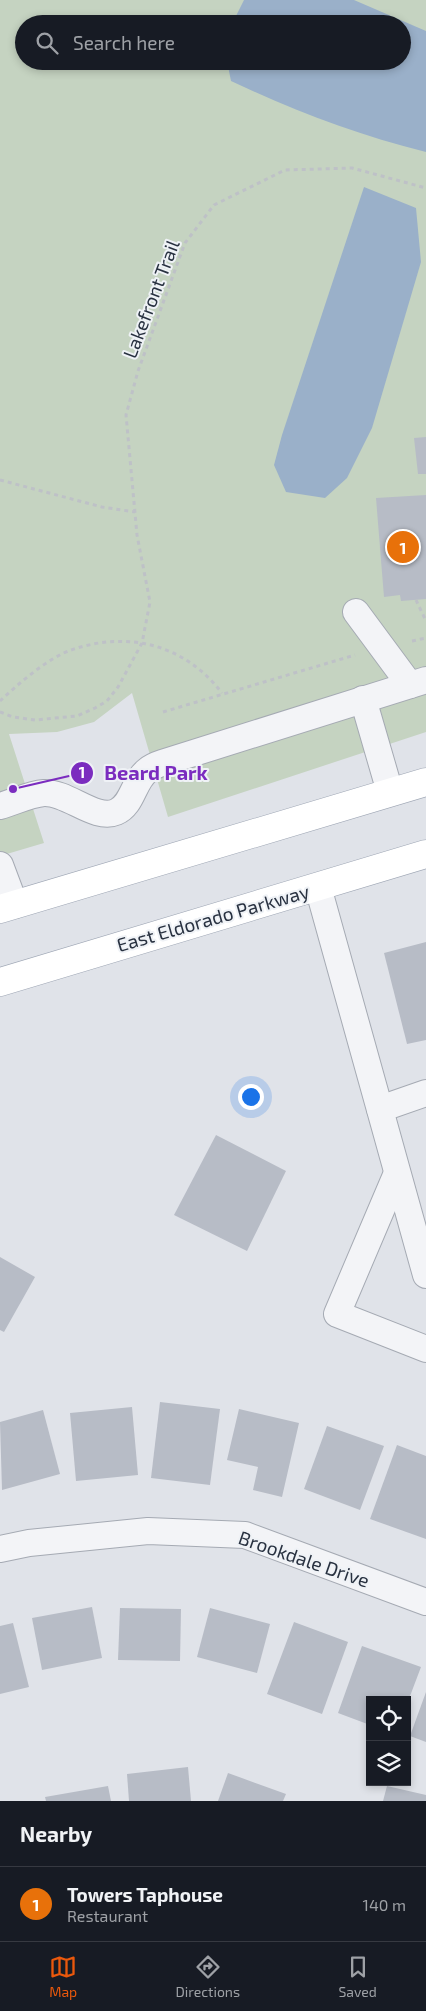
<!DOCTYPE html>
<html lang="en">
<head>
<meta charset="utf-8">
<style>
  body { margin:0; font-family:"Exo 2",sans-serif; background:#242831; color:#f1f3f6 }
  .controls { position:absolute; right:15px; bottom:15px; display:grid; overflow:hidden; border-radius:0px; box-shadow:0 2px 8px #0003 }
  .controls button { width:45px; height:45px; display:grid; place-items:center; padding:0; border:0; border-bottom:1px solid #363941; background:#171b24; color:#f1f3f6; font:25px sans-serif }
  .you { position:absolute; left:250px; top:1096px; width:18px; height:18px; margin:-12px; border:4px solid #fff; border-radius:50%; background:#1a73e8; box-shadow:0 0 0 8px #1a73e833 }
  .badge { display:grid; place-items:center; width:32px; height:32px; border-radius:50%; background:#ea580c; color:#fff; font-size:16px; font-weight:700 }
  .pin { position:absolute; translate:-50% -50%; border:2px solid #fff; box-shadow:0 1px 5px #0006 }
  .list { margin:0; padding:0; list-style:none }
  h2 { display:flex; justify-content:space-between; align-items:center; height:65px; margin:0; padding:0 20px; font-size:21px }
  h2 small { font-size:16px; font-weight:400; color:#9ea1a6 }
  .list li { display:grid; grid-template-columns:32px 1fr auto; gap:15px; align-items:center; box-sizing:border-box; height:75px; padding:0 20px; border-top:1px solid #363941 }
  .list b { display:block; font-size:19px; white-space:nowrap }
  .list p { margin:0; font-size:16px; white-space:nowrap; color:#9ea1a6 }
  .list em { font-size:16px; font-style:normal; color:#9ea1a6 }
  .icon { flex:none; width:28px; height:28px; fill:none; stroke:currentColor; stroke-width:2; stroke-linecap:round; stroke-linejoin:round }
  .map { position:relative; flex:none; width:426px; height:1801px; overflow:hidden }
  .search { position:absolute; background:#171b24; box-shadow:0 2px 8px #0003; left:15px; right:15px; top:15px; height:55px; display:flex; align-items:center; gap:12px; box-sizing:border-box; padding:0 18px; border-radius:28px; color:#9ea1a6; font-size:19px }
  .sheet { height:140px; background:#171b24 }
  nav { display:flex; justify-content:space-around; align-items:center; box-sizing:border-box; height:70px; border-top:1px solid #363941; background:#171b24; font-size:14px; color:#9ea1a6 }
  nav a { display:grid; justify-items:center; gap:2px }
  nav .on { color:#ea580c }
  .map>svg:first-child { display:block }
  .green { fill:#c5d3c1; fill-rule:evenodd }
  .water { fill:#9ab0c9 }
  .building { fill:#b7bcc6 }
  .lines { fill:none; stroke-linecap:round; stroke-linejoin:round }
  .minor-casing { stroke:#a5aab3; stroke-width:28 }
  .major-casing { stroke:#9fa7b5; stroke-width:29 }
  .path { stroke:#bec1c7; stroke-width:3; stroke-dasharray:4 4; stroke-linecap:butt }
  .minor { stroke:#f3f4f7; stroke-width:26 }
  .major { stroke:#fff; stroke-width:28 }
  .labels { text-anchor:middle; stroke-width:4; stroke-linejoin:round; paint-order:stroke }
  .street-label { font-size:19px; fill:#283140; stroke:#eff2f6 }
  .leader { fill:none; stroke:#7b2cbf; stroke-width:2 }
  .callout-dot { fill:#7b2cbf; stroke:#eff2f6; stroke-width:2 }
  .mark-label { font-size:15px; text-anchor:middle; font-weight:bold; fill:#fff }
  .callout-label { font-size:20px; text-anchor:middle; font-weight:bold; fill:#7b2cbf; stroke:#eff2f6; stroke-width:4; stroke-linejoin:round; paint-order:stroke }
</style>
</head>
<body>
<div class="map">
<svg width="426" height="1801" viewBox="0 0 426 1801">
  <rect width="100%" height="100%" fill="#e0e3e9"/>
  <!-- green -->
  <path class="green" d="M0,0H426V732L168,817L132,693L94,722L57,732L9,734L44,843L0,856ZM24,24H402V61H24Z"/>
  <!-- water -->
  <g class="water">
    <path d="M244,0H354L426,31V152C357,135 295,111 231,81L227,61H402V24H232Z"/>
    <polygon points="364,187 416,208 421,262 372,428 347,478 325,498 286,492 274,465 282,435"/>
  </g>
  <!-- building -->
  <g class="building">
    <polygon points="426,437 426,474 418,474 414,438"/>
    <polygon points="426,495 426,599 401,601 400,595 384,597 376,498"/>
    <polygon points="426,942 426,1040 407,1044 384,953"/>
    <polygon points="216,1135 286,1171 247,1251 174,1215"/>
    <polygon points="0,1257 35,1277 4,1332 0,1330"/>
    <polygon points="160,1402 220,1409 210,1485 151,1478"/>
    <polygon points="132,1407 138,1475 76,1481 70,1413"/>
    <polygon points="239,1409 299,1423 282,1497 253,1490 258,1467 227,1460"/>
    <polygon points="43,1410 60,1474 2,1490 0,1422"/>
    <polygon points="327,1426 384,1446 360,1510 304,1489"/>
    <polygon points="397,1445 426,1456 426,1539 370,1519"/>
    <polygon points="92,1607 102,1658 42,1670 32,1618"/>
    <polygon points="120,1608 181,1609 180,1661 118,1660"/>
    <polygon points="210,1608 270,1624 257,1673 197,1657"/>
    <polygon points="294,1622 348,1642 322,1714 267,1694"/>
    <polygon points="13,1623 29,1687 0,1694 0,1626"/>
    <polygon points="362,1646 421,1667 407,1704 407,1700 370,1700 370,1725 338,1713"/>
    <polygon points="426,1692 426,1742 410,1736"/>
    <polygon points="188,1767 191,1801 129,1801 127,1774"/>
    <polygon points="228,1773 286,1794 283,1801 218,1801"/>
    <polygon points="108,1786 111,1801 46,1801 45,1797"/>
    <polygon points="387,1786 426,1795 426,1801 383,1801"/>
  </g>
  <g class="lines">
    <defs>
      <g id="minor">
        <polyline points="356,612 410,685"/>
        <polyline points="363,699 390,792"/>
        <path d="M0,806C14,802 30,794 44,793C68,792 95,821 116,812C133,805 133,781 148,770C152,766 159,764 165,762L426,680"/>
        <polyline points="0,865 15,905"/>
        <polyline points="318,887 426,1275"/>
        <polyline points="380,1109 426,1093"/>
        <polyline points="397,1173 337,1314 426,1349"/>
        <polyline points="0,1549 29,1543 148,1531 245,1535 426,1602"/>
      </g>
      <g id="major">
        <polyline points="0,909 426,782"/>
        <polyline points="0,982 426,854"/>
      </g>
    </defs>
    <!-- minor casing -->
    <use href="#minor" class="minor-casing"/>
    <!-- major casing -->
    <use href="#major" class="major-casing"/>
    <!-- path -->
    <g class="path">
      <polyline points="0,480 102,507 135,512"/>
      <polyline points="416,600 426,621"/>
      <polyline points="412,641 426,638"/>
      <path d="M0,701C18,684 48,658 71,650C129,630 185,645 222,693"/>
      <polyline points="0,712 13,717 35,720 77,716 95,708 107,701 118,687 142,643 150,602 137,535 126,415 138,371 185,243 214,205 285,170 352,168 426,188"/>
      <polyline points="163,712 355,655"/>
    </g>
    <!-- minor -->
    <use href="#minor" class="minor"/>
    <!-- major -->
    <use href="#major" class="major"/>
  </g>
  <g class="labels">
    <!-- street labels -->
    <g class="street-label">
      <text transform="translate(151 299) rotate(-69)" y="7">Lakefront Trail</text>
      <text transform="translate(213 918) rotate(-16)" y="7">East Eldorado Parkway</text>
      <text transform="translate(304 1559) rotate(19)" y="7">Brookdale Drive</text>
    </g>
  </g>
  <!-- callouts -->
  <path class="leader" d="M13 789L82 773"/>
  <g class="callout-dot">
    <circle cx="13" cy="789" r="5"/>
    <circle cx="82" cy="773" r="12"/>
  </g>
  <g class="mark-label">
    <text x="82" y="778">1</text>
  </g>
  <g class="callout-label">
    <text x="156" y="780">Beard Park</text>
  </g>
</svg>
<div class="controls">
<button><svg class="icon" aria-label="locate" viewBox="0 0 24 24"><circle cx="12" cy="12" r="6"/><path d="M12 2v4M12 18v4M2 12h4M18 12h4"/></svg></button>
<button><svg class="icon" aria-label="layers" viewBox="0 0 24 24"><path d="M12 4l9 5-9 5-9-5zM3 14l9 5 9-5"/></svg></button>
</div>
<div class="you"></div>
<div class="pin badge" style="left:403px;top:547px;background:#e8710a">1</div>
<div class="search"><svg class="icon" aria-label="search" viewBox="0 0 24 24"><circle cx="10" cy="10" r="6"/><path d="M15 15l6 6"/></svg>Search here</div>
</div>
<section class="sheet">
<h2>Nearby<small></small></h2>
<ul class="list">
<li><span class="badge" style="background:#e8710a">1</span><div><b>Towers Taphouse</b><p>Restaurant</p></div><em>140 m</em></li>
</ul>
</section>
<nav>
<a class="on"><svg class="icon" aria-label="map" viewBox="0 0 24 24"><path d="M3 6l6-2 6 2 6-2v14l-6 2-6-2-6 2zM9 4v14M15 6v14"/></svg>Map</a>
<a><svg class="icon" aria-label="directions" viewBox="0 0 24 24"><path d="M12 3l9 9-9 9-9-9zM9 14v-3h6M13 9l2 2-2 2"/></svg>Directions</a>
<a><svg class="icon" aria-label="saved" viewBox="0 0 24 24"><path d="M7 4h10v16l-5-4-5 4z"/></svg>Saved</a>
</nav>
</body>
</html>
